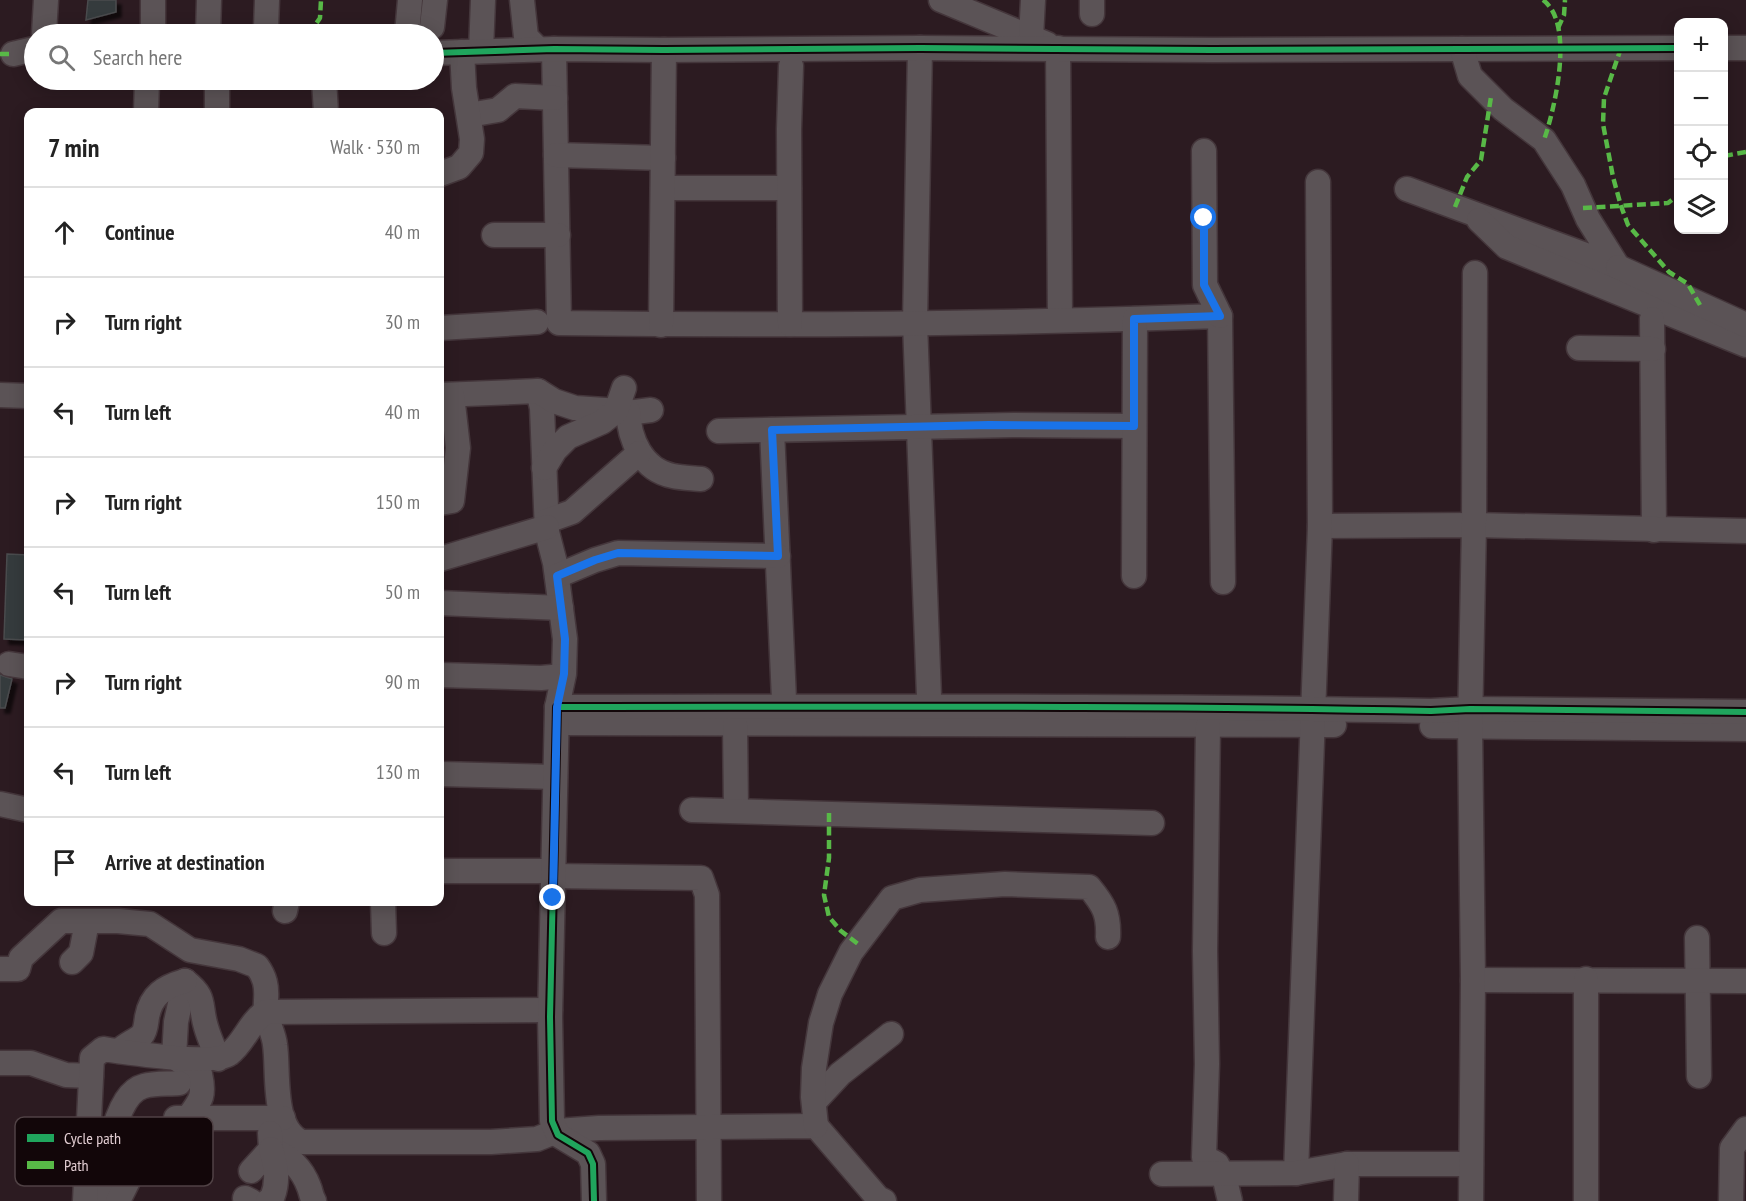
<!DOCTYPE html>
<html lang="en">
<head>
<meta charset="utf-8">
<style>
  body { margin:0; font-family:"PT Sans Narrow",sans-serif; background:#f2f2f2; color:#222 }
  .controls { position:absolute; right:18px; top:18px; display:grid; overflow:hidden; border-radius:12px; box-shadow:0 3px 15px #0003 }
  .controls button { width:54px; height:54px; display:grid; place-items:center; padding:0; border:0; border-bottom:2px solid #e0e0e0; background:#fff; color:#222; font:30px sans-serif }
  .stop { position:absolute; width:18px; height:18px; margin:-14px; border:4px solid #1a73e8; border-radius:50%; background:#fff }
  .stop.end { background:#1a73e8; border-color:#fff; box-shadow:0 2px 6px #0008 }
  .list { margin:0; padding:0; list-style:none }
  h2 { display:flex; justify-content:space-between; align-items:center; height:78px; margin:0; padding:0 24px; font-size:26px }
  h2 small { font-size:20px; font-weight:400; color:#767676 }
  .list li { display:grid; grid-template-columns:39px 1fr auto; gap:18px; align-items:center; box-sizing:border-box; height:90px; padding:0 24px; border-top:2px solid #e0e0e0 }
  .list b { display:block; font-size:22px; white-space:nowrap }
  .list em { font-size:20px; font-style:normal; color:#767676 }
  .icon { flex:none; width:33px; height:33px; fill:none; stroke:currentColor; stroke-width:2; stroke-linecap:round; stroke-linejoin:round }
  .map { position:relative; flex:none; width:1746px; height:1201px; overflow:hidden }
  .search { position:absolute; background:#fff; box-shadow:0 3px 15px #0003; left:24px; top:24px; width:420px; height:66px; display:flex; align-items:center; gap:15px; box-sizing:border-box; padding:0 21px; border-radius:33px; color:#767676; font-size:22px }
  .panel { position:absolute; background:#fff; box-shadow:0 3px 15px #0003; left:24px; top:108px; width:420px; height:798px; border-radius:12px }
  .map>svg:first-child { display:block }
  .building { fill:#343a3c; stroke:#4a4b4d; stroke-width:1.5; filter:url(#shadow) }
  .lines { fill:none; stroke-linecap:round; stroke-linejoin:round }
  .minor-casing { stroke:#44363b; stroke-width:27 }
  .minor { stroke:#5b5356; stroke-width:24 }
  .quiet { stroke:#58b947; stroke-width:4.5; stroke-dasharray:9 4.5; stroke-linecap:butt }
  .cycleway-casing { stroke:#120609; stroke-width:10 }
  .cycleway { stroke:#20a55d; stroke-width:6 }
  .route { stroke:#1a73e8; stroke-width:8 }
  .key { fill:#120609; stroke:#504245; stroke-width:1.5 }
  .key-label { font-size:16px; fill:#e2cdd2 }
</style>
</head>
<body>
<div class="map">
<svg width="1746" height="1201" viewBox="0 0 1746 1201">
  <defs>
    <filter id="shadow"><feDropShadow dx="5" dy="5" stdDeviation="1.5" flood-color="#0009"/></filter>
  </defs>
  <rect width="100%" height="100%" fill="#2c1b21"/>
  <!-- building -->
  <g class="building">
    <polygon points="88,0 116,0 116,12 86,20"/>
    <polygon points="7,554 28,555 28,640 4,639"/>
    <polygon points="0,675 12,679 5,708 0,708"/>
  </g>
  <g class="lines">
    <defs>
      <g id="minor">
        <polyline points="522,0 526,37 538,49"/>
        <polyline points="941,0 1047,44"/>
        <polyline points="1092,0 1092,14"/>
        <polyline points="432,27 435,0"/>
        <polyline points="266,28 267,0"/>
        <polyline points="44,34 46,0"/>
        <polyline points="153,34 153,0"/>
        <polyline points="208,34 209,0"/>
        <polyline points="407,34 410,0"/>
        <polyline points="1031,37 1033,0"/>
        <polyline points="920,48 915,323 930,723"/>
        <polyline points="1058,48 1060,319"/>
        <polyline points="1724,48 1746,48"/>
        <path d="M554,49L559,323C779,326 1000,324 1220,316L1223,582"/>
        <polyline points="481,51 483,0"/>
        <polyline points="434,53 554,49 664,50 920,48 1212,50 1678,48"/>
        <polyline points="13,54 34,49"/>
        <polyline points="217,80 217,112"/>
        <polyline points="324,80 326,112"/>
        <polyline points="146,112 147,80"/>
        <polyline points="469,115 498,110 515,96 555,98"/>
        <polyline points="1204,151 1205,285 1220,316"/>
        <polyline points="556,155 663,158"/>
        <polyline points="440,174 459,167 471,153 472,139 464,88 462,52"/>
        <polyline points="663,188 789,188"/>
        <polyline points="1407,189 1618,267 1588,219 1573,185 1544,140 1503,109 1470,76 1462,49"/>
        <polyline points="1479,220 1507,247 1746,345"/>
        <polyline points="494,235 558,235"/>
        <polyline points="1618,267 1746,325"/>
        <polyline points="1652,319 1654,530"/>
        <polyline points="790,324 789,129 791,66"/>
        <polyline points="661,325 664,50"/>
        <polyline points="440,328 537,322"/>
        <polyline points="1579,348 1653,349"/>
        <polyline points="538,391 542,408 547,532 555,563 565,639 564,674 557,707"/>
        <polyline points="0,395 28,396"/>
        <polyline points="440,395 538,391 554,401 575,408 635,412 651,410"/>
        <path d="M628,411C629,439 642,470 673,476C682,478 692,478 701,479"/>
        <polyline points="772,430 785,722"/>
        <polyline points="719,431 1013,425 1134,426"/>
        <polyline points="544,468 555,450 568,437 602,422 616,411 624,388"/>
        <polyline points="440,503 452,501 458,448 452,395"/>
        <polyline points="547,521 572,512 639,453"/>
        <polyline points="1320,526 1474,525 1746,531"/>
        <polyline points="440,559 547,527"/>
        <polyline points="557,576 595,560 618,553 778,556"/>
        <polyline points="1134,576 1135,319"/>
        <polyline points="440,603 561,608"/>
        <polyline points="9,664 28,667"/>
        <polyline points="440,675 541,678 563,676"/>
        <polyline points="557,723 1334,725"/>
        <polyline points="735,724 736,810"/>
        <polyline points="1208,726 1205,951 1207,1064 1204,1157 1217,1164 1225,1180 1230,1201"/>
        <polyline points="1432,726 1746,729"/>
        <polyline points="440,774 555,777"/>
        <polyline points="0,804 28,810"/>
        <polyline points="692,810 1152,823"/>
        <polyline points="440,871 553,871"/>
        <polyline points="553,876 701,878 707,895 709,1201"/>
        <polyline points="383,902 384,933"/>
        <polyline points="285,911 287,902"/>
        <polyline points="1697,938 1699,1076"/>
        <polyline points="72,962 81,953 87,922"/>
        <path d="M0,969H18L21,958L61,921H118L150,924L190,950L239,959L257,966C265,977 267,986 266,1000C266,1005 265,1009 266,1014C268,1024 274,1034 275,1045C279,1071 271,1129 302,1142H491L537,1139L557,1131L599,1128L816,1126L878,1198L884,1201"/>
        <polyline points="1473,980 1746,981"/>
        <path d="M185,981L176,1022L174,1057L200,1074C205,1096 201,1100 188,1118"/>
        <path d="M185,981C207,998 199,1004 206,1027C209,1038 214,1048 218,1059"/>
        <path d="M119,1051C126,1044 137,1040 142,1035C146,1030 146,1023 147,1017C151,995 164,987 185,981"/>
        <polyline points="0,1063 31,1063 66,1075 91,1076"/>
        <polyline points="814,1102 840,1074 891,1034"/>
        <polyline points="176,1118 283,1118"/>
        <path d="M816,1126L813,1097L814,1068L821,1023L830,994L851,952L892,898L920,890L1005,884L1089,887C1104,905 1109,914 1108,937"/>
        <path d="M87,1146L111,1142C115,1123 124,1091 144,1086C155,1083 168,1084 179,1083"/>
        <path d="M271,1149C289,1156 302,1168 309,1187C311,1192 311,1196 314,1201"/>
        <polyline points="101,1163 103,1199 109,1201"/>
        <polyline points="251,1171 271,1149 270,1133"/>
        <polyline points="1296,1173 1320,526 1318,182"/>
        <polyline points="1162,1174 1296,1173 1347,1164 1471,1164"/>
        <polyline points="245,1198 251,1201"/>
        <path d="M85,1201L92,1058L103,1049C125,1052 214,1066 229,1054C244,1043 249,1023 265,1012L550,1010"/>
        <polyline points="118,1201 128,1181 129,1169"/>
        <path d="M268,1201L272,1198C279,1181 276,1166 271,1149"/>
        <path d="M594,1201L593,1164L588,1153L558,1135L552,1121L550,1017L557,707C848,707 1140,705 1431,711L1470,709L1746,712"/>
        <polyline points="1346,1201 1347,1164"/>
        <polyline points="1471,1201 1473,980 1470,726 1474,525 1475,273"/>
        <polyline points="1586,1201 1586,979"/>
        <polyline points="1731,1201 1732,1148 1746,1129"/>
      </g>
    </defs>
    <!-- minor casing -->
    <use href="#minor" class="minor-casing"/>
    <!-- minor -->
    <use href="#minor" class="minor"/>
    <!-- quiet -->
    <g class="quiet">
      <path d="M1543,0C1575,23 1555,108 1544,140"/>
      <polyline points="1558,28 1564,15 1565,0"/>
      <polyline points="309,34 320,18 321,0"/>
      <polyline points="1621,48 1604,98 1603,124 1613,177 1621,206 1628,225 1669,272 1688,284 1700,305"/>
      <polyline points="0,54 13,54"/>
      <polyline points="1724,156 1746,152"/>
      <polyline points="1455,207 1467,177 1481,160 1491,97"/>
      <polyline points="1583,208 1668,203 1678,195"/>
      <polyline points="829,813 829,858 824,895 829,917 841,931 858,944"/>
    </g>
    <defs>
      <g id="cycleway">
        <polyline points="434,53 554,49 664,50 920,48 1212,50 1678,48"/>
        <path d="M594,1201L593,1164L588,1153L558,1135L552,1121L550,1017L557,707C848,707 1140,705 1431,711L1470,709L1746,712"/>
      </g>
    </defs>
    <!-- cycleway casing -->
    <use href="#cycleway" class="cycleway-casing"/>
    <!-- cycleway -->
    <use href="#cycleway" class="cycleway"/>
  </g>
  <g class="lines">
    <!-- route -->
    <polyline class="route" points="553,898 557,707 564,674 565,639 557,576 595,560 618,553 778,556 772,430 989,425 1134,426 1134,319 1220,316 1204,285 1204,218"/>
  </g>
  <!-- legend -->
  <rect x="15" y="1117" width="198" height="69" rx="9" class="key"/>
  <rect x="27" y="1134" width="27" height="8" fill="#20a55d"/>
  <rect x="27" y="1161" width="27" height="8" fill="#58b947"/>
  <g class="key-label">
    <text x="64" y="1144">Cycle path</text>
    <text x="64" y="1171">Path</text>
  </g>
</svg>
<div class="controls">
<button>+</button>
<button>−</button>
<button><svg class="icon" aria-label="locate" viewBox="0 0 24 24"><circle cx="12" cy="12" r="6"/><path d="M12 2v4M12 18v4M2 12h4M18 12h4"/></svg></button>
<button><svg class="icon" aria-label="layers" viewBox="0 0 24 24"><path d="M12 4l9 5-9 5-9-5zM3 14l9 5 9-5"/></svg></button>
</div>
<div class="stop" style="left:1204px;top:218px"></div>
<div class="stop end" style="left:553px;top:898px"></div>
<div class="search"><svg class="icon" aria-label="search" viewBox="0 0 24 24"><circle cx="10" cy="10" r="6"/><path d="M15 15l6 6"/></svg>Search here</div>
<section class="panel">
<h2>7 min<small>Walk · 530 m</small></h2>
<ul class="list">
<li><svg class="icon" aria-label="ahead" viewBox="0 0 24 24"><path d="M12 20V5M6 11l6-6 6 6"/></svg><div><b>Continue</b></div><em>40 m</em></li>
<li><svg class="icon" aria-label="right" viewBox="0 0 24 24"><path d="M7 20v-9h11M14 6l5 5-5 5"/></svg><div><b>Turn right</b></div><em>30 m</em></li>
<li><svg class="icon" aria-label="left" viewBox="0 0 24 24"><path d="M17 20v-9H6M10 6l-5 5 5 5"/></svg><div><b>Turn left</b></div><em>40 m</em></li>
<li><svg class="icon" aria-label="right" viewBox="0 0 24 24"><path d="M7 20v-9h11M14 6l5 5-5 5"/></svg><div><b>Turn right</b></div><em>150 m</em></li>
<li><svg class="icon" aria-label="left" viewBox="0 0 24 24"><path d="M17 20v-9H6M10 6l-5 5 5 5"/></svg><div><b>Turn left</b></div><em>50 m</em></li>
<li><svg class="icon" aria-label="right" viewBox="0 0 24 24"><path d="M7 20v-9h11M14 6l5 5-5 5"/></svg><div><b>Turn right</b></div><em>90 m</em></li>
<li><svg class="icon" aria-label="left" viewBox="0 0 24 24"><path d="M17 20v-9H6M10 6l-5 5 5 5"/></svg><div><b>Turn left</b></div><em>130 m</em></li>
<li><svg class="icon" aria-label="arrive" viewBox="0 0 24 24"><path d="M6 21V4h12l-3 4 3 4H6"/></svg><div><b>Arrive at destination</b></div></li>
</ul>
</section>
</div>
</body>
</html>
